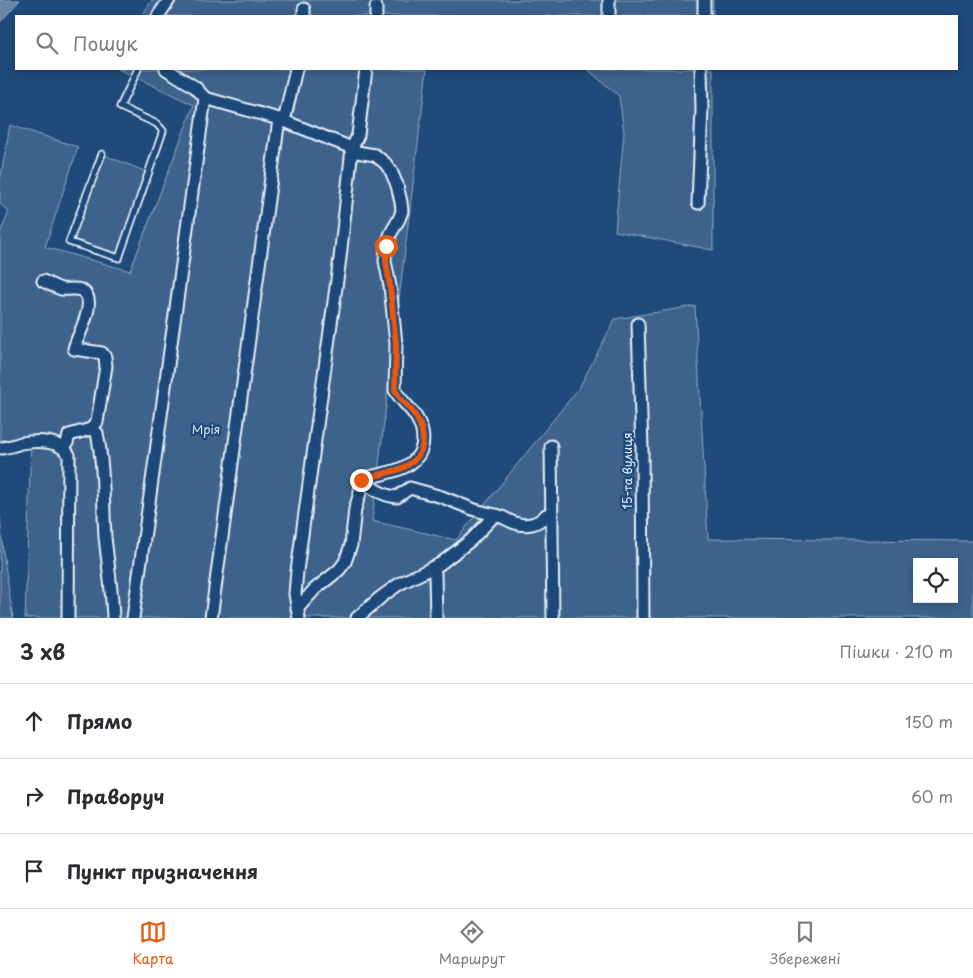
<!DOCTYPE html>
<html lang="uk">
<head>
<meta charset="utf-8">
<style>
  body { margin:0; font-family:"Playpen Sans",sans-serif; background:#f7f7f7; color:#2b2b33 }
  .controls { position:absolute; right:15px; bottom:15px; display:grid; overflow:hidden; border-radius:0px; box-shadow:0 2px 8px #0003 }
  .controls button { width:45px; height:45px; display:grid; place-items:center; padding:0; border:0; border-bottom:1px solid #e1e1e2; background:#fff; color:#2b2b33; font:25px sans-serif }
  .stop { position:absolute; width:15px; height:15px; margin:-11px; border:4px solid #ea580c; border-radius:50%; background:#fff }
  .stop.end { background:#ea580c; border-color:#fff; box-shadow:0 1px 5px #0008 }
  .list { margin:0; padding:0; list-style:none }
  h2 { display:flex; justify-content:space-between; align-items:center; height:65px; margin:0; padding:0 20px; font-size:21px }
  h2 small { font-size:16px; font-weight:400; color:#7c7c81 }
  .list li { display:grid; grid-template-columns:32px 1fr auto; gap:15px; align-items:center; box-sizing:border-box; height:75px; padding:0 20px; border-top:1px solid #e1e1e2 }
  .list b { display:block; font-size:19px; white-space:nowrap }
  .list em { font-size:16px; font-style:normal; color:#7c7c81 }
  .icon { flex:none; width:28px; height:28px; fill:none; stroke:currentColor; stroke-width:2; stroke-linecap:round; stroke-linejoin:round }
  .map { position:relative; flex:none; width:973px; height:618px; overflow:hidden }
  .search { position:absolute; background:#fff; box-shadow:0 2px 8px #0003; left:15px; right:15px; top:15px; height:55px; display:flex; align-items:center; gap:12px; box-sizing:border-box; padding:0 18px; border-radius:0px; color:#7c7c81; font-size:19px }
  .sheet { height:290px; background:#fff }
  nav { display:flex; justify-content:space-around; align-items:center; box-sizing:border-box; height:70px; border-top:1px solid #e1e1e2; background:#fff; font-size:14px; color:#7c7c81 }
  nav a { display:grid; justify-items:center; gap:2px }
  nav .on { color:#ea580c }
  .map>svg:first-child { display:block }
  .green { fill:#3c628c; stroke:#92aac2; fill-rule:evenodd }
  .water { fill:#6685a7; stroke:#9ab0c7 }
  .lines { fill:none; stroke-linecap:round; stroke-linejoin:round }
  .lane-casing { stroke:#e8f1f8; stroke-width:9 }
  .street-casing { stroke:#e8f1f8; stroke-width:15 }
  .lane { stroke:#1f4a7a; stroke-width:5.5 }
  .street { stroke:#1f4a7a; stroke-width:11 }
  .route { stroke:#ea580c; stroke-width:6 }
  .labels { text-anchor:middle; stroke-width:4.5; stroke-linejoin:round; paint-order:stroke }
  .park-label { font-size:12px; fill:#d7e3ed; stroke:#1f4a7a }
  .street-label { font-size:12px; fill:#e8f1f8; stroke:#1f4a7a }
</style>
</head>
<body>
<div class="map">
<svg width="973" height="618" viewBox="0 0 973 618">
  <rect width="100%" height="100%" fill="#1f4a7a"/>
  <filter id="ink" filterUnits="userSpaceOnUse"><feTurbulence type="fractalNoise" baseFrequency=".02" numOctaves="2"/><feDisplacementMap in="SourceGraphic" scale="10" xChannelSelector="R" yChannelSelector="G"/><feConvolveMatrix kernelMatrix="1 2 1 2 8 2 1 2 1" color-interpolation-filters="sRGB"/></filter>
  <g filter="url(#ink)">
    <!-- green -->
    <g class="green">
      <polygon points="152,0 713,0 713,16 142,16"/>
      <path d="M118,69H427L372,521L456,540L579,388L615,319L695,306L708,539L973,541V618H25L31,440H0V233L9,212L0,204V181L10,125L78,147L45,247L130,271L194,105ZM917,562H954V599H917Z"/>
      <polygon points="587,69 713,69 713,250 615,231 624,132 619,96"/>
      <polygon points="102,154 149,173 119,258 69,242"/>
      <polygon points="0,516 3,552 13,618 0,618"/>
    </g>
    <!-- water -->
    <polygon class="water" points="0,0 20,0 0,22"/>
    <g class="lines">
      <defs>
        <polyline id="lane" points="102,154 69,242 119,258 163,131 157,124 120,107 138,69"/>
        <g id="street">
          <polyline points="609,0 609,16"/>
          <polyline points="158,16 169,0"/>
          <polyline points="304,16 304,9"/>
          <polyline points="376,16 376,7"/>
          <polyline points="704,16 704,0"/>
          <path d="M166,69L195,87L205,98L279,119L352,148L357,152L375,155L385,163L391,171L397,185L401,202L402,211L399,219L391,233L386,246L385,261L390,286L396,344L395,390C400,400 410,407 416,417C422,427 425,439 421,450C412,473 381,472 361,480"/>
          <polyline points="284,121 296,69"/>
          <polyline points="698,203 702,109 701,69"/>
          <path d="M43,281C49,284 55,287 61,289C67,290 75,288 81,290C100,300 77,335 74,349L102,353L105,357L106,366L97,422L91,429L69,435L67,443L64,447"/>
          <polyline points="638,324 642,449 643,618"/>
          <path d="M91,429L97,433C104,467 103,502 105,537C108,564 112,591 113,618"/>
          <polyline points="551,446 553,618"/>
          <path d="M2,448C9,447 15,445 21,443C37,440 61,440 69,455L68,618"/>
          <polyline points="433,567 435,573 436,618"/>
          <path d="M297,609L315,589L339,570L345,562L351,545L355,509L360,493L361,480C372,488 383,496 397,497L410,488L442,497L475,510L495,515"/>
          <polyline points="133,618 205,98"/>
          <polyline points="211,618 279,119"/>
          <polyline points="299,618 295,594 297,571 340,258 352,148 358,135 366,69"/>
          <path d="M357,618L381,597L399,584L440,564L471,540L495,515C503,516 508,521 515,523C526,527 539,524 546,515L551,513"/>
        </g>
      </defs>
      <!-- lane casing -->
      <use href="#lane" class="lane-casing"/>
      <!-- street casing -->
      <use href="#street" class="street-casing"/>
      <!-- lane -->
      <use href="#lane" class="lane"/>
      <!-- street -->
      <use href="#street" class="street"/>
    </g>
  </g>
  <g class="lines" filter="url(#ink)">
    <!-- route -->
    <path class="route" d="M361,480C381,472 412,473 421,450C425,439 422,427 416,417C410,407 400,400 395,390L396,344L390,286L386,261V246"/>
  </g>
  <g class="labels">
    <!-- park labels -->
    <g class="park-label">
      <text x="206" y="434">Мрія</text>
    </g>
    <!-- street labels -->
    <g class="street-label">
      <text transform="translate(628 471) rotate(-90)" y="4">15-та вулиця</text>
    </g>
  </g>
</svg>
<div class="controls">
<button><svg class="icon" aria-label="locate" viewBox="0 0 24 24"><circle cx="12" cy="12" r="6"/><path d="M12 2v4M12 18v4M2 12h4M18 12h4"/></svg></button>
</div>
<div class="stop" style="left:386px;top:246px"></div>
<div class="stop end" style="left:361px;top:480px"></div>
<div class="search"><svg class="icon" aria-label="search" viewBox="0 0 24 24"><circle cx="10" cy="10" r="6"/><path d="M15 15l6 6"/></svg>Пошук</div>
</div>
<section class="sheet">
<h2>3 хв<small>Пішки · 210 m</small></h2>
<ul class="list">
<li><svg class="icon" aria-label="ahead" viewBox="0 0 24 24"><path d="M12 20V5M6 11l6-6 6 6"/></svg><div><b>Прямо</b></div><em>150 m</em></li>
<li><svg class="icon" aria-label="right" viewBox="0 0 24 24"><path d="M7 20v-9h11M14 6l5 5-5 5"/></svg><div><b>Праворуч</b></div><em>60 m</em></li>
<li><svg class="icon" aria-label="arrive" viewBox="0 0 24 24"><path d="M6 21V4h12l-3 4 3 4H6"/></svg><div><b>Пункт призначення</b></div></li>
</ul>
</section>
<nav>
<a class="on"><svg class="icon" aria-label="map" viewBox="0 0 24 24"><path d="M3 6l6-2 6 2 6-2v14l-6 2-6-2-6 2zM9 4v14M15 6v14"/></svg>Карта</a>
<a><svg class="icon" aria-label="directions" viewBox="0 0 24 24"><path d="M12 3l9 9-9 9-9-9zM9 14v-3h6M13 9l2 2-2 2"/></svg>Маршрут</a>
<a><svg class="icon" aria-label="saved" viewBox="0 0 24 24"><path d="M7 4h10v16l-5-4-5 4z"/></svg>Збережені</a>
</nav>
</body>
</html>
